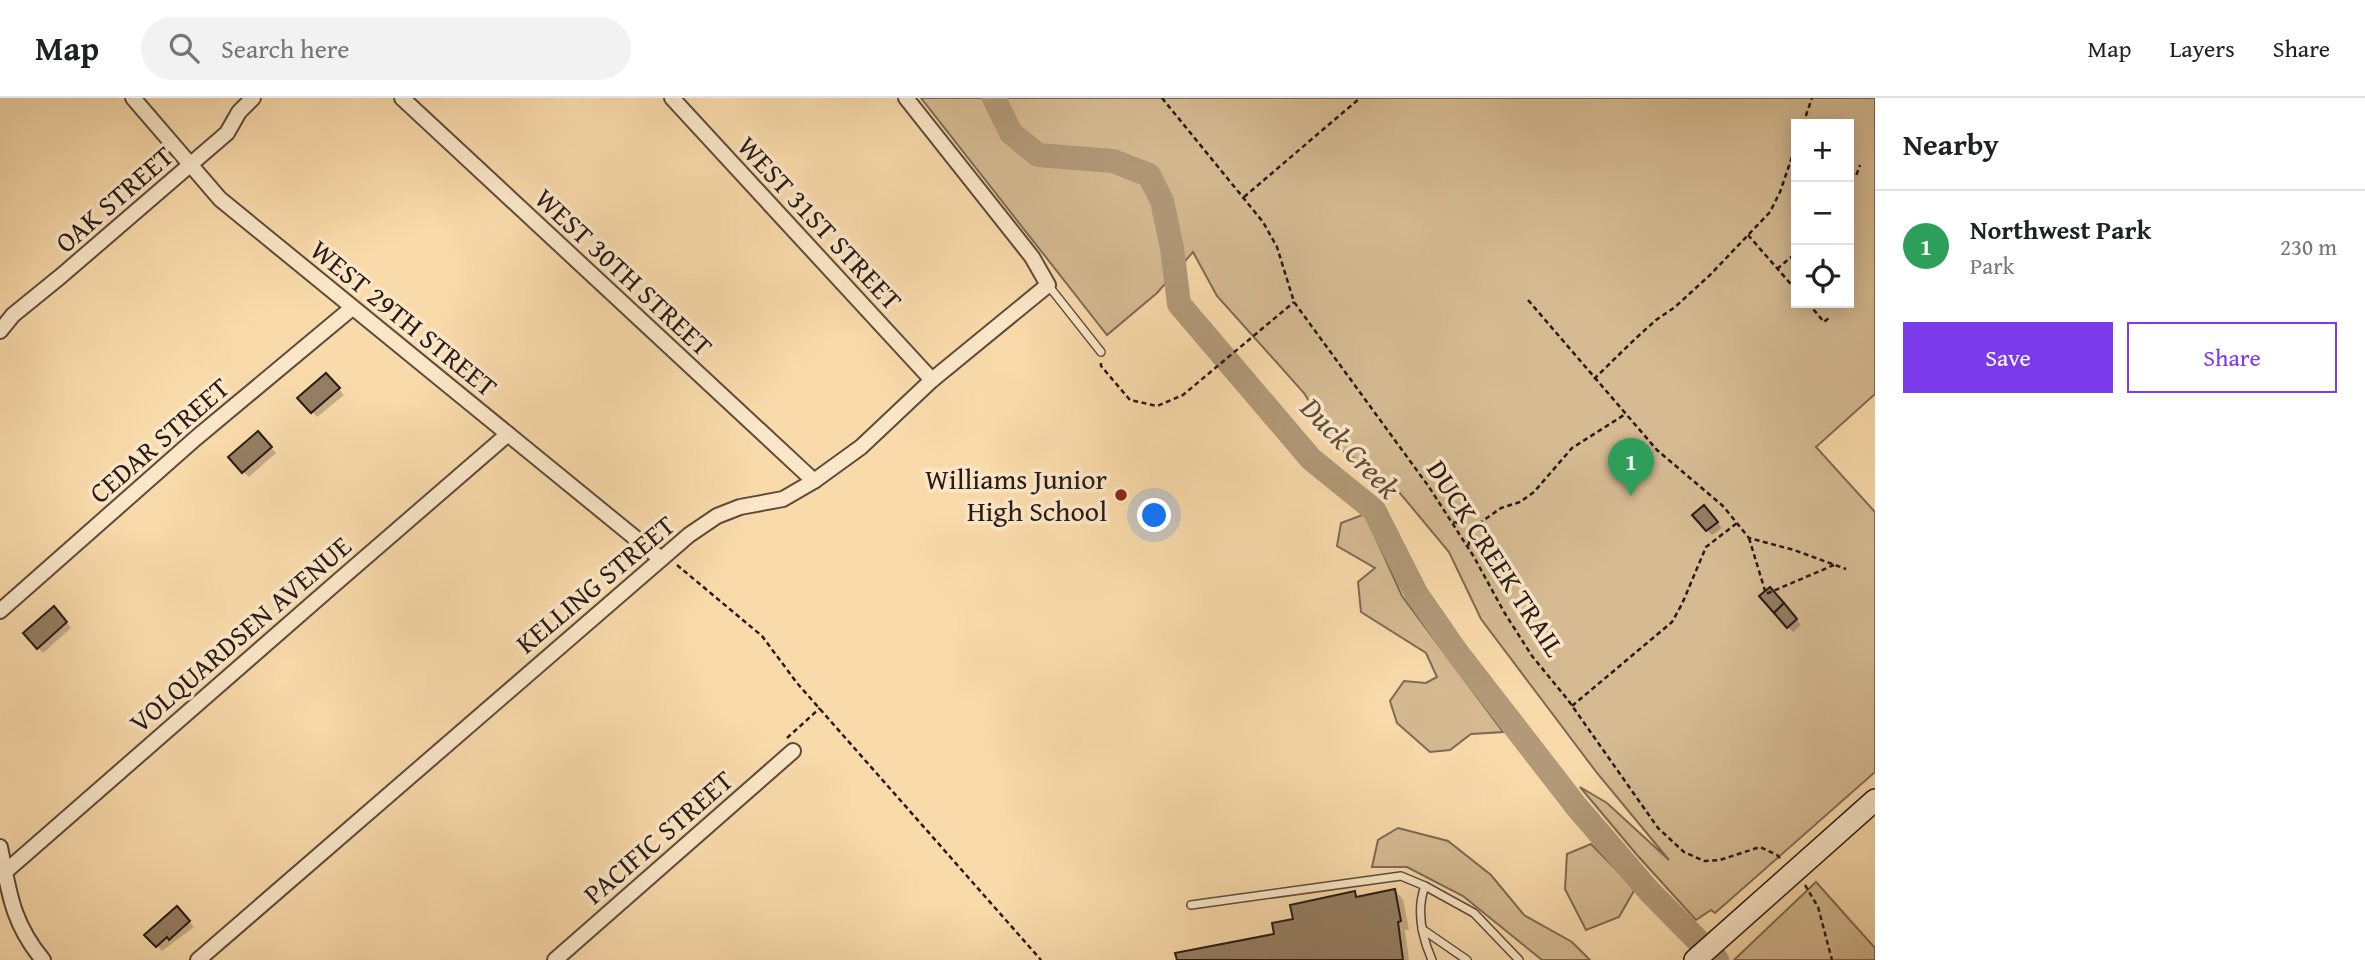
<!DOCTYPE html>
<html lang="en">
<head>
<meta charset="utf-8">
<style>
  body { margin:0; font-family:"Gentium Book Plus",serif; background:#f2f2f2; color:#202124 }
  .controls { position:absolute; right:21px; top:21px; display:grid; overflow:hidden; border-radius:0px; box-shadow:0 4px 18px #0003 }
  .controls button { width:63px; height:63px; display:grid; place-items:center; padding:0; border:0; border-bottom:2px solid #e0e0e0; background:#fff; color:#202124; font:35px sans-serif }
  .you { position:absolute; left:1155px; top:418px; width:24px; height:24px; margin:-18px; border:5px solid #fff; border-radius:50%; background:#1a73e8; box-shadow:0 0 0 10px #1a73e833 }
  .badge { display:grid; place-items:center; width:46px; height:46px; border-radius:50%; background:#7c3aed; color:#fff; font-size:23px; font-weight:700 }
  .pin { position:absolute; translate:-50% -58px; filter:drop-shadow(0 2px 4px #0008) }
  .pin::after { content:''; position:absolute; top:37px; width:24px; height:21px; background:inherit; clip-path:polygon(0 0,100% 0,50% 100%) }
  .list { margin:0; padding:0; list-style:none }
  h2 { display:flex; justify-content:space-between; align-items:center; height:91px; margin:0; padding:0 28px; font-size:30px }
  h2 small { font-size:23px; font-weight:400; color:#757577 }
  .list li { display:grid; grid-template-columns:46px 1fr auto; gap:21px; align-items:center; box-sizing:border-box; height:112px; padding:0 28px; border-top:2px solid #e0e0e0 }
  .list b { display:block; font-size:26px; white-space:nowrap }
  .list p { margin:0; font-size:23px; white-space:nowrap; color:#757577 }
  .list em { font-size:23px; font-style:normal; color:#757577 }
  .actions { display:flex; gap:14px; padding:21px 28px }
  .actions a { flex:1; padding:16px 0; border:2px solid #7c3aed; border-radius:0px; text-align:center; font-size:24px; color:#7c3aed }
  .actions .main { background:#7c3aed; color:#fff }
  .icon { flex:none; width:38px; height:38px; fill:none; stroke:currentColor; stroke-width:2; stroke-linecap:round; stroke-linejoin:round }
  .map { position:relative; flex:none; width:1875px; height:862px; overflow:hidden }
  header { display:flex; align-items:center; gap:42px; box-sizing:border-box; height:98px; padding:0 35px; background:#fff; border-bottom:2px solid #e0e0e0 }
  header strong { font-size:33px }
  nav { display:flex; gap:38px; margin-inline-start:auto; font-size:24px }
  .search { width:490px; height:63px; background:#f2f2f2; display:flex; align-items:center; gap:18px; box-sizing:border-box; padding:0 24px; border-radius:38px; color:#757577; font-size:26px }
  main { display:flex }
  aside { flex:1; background:#fff }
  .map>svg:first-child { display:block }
  .green { fill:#d5ba92; stroke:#7e6a54; stroke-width:2; fill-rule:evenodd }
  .shadow { fill:#0003 }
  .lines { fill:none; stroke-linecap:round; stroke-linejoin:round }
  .river { stroke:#b29978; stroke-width:24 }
  .building { fill:#957e63; stroke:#281b16; stroke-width:2 }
  .service-casing { stroke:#5c4b3b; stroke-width:10 }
  .minor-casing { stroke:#5c4b3b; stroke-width:18 }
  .secondary-casing { stroke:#281b16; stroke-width:24 }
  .path { stroke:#281b16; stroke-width:2.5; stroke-dasharray:5 3.5; stroke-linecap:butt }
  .service { stroke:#fbe7c8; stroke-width:7 }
  .minor { stroke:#fbe7c8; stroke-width:14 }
  .secondary { stroke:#fbe7c8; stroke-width:21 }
  .poi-dot { fill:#8f2418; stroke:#fbe7c8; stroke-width:2.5 }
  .labels { text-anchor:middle; stroke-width:7; stroke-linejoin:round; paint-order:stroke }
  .street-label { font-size:28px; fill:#281b16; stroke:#fbe7c8 }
  .poi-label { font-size:28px; fill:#281b16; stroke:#fbe7c8; text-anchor:end }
  .water-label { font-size:30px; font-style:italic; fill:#5f4d3d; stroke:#fbe7c8 }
</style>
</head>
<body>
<header>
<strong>Map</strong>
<div class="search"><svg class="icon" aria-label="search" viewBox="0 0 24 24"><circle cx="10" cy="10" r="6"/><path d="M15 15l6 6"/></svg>Search here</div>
<nav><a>Map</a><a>Layers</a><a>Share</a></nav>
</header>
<main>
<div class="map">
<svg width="1875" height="862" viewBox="0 0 1875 862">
  <rect width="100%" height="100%" fill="#f9daab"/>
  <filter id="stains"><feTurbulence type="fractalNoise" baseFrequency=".00286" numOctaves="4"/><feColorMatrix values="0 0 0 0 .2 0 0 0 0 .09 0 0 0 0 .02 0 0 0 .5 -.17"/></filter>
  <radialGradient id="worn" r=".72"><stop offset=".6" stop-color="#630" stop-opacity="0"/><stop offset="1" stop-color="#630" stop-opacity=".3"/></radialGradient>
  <!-- green -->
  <g class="green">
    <path d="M921,0H1875V296L1816,349L1875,414V674L1715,815L1711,812L1696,822L1637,757L1580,689L1607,705L1669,762L1597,675L1481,521L1449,454L1389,382L1338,350L1304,295L1217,198L1193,154L1157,195L1107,237ZM1796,26H1849V205H1796Z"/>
    <polygon points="1365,416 1402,498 1503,634 1471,636 1450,652 1430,654 1397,625 1390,603 1404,583 1426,585 1437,579 1426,555 1361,514 1358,484 1375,470 1337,448 1341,425"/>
    <polygon points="1398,730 1448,743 1491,777 1524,817 1572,844 1590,862 1542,862 1463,798 1407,769 1372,769 1378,742"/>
    <polygon points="1591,746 1635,791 1619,819 1586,832 1565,791 1567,756"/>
    <polygon points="1816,784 1875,850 1875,862 1734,862"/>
  </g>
  <!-- shadow -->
  <g class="shadow">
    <polygon points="331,282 344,297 317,319 300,300"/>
    <polygon points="263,341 276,355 249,379 243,374"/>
    <polygon points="1709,414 1722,430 1712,437 1707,432"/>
    <polygon points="1775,497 1801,527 1793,534 1788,529"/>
    <polygon points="59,516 71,530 43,555 38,550"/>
    <polygon points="1395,793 1403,801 1409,832 1405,832 1409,862 1179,862 1276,837 1295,822 1354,795 1359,800"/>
    <polygon points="182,816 194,829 162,853 147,837"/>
  </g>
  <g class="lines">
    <!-- river -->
    <polyline class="river" points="994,0 1011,35 1038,57 1113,63 1149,77 1162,103 1172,150 1179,206 1311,361 1374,412 1416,495 1456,553 1576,708 1649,793 1717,862"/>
  </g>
  <!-- building -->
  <g class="building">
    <polygon points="326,275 340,290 311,315 297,300"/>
    <polygon points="258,333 272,349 242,375 228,359"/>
    <polygon points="1704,407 1718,424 1706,433 1692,417"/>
    <polygon points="1770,489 1784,505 1774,515 1759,498"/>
    <polygon points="1784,505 1797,521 1787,530 1774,515"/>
    <polygon points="54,508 67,524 37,551 23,535"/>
    <polygon points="1395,791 1401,823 1398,824 1403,862 1177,862 1175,855 1274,836 1272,825 1293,821 1290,807 1355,793 1356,799"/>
    <polygon points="177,808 190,823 169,842 167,839 156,849 144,837"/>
  </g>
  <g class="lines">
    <defs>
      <g id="service">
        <polyline points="1048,187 1101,254"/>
        <path d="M1425,788C1416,812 1422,839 1432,862"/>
        <polyline points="1191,807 1401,778 1425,788 1474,815 1519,862"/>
        <polyline points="1422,831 1467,862"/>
      </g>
      <g id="minor">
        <polyline points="133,0 220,101 661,461"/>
        <polyline points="402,0 814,383"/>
        <polyline points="672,0 932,282"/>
        <polyline points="0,233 13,217 61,178 227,35 239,14 253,0"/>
        <polyline points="0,513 196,340 352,210"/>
        <path d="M0,749C9,794 12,825 43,862"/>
        <polyline points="5,774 329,491 508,336"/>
        <polyline points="198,862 689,437 717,418 740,409 783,401 814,383 861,349 932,282 1048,187 1032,159 906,0"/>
        <polyline points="555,862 793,653"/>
      </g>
      <polyline id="secondary" points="1695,862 1875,702"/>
    </defs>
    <!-- service casing -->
    <use href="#service" class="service-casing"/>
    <!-- minor casing -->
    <use href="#minor" class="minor-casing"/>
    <!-- secondary casing -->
    <use href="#secondary" class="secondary-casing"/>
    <!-- path -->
    <g class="path">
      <polyline points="1162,0 1263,124 1277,149 1294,204 1429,389 1474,459 1504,514 1532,558 1568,602 1658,730 1684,754 1704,763 1720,762 1760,749 1777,757 1781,761"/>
      <polyline points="1803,26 1812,0"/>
      <polyline points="1793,56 1796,47"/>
      <polyline points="1849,76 1856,78 1860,67"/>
      <polyline points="1244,99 1360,0"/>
      <polyline points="1748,137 1796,192"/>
      <polyline points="1777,171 1796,155"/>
      <polyline points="1528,202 1657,352 1723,408 1749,440 1794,452 1846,471"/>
      <polyline points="1808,205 1824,224 1830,219"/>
      <polyline points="1101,265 1101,268 1130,302 1157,308 1183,297 1294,204"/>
      <polyline points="1594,281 1636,240 1656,222 1675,209 1710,177 1770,114 1780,94 1793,56 1796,57"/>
      <polyline points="1453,424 1474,429"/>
      <polyline points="1749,440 1766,496 1834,467"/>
      <polyline points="1468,448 1474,429 1501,410 1520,404 1534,394 1572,350 1624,317"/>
      <polyline points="677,467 762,538 797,585 1041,862"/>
      <polyline points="1572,608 1672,524 1682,506 1706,449 1737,425"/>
      <polyline points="787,640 820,610"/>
      <polyline points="1805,787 1818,809 1832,862"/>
    </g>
    <!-- service -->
    <use href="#service" class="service"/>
    <!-- minor -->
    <use href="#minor" class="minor"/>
    <!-- secondary -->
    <use href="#secondary" class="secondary"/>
  </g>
  <!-- markers -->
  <circle class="poi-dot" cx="1121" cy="397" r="7"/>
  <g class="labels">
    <!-- street labels -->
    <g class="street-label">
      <text transform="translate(114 101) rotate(-41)" y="10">OAK STREET</text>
      <text transform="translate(820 125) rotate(47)" y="10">WEST 31ST STREET</text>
      <text transform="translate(624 174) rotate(43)" y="10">WEST 30TH STREET</text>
      <text transform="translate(404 220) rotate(39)" y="10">WEST 29TH STREET</text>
      <text transform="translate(159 342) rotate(-41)" y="10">CEDAR STREET</text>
      <text transform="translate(1496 460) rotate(57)" y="10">DUCK CREEK TRAIL</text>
      <text transform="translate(595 486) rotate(-40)" y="10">KELLING STREET</text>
      <text transform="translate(240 536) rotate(-41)" y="10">VOLQUARDSEN AVENUE</text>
      <text transform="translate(658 739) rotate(-41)" y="10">PACIFIC STREET</text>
    </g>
    <!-- poi labels -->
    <g class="poi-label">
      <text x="1107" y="391">Williams Junior<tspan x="1107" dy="32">High School</tspan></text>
    </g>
    <!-- water labels -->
    <g class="water-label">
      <text transform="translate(1350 350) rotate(46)" y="10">Duck Creek</text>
    </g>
  </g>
  <rect width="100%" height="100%" filter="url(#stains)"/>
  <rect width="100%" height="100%" fill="url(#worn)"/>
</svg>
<div class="controls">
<button>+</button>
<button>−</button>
<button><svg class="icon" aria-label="locate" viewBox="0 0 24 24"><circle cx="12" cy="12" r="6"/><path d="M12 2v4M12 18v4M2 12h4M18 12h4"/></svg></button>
</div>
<div class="you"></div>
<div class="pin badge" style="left:1631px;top:398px;background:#2e9e5b">1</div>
</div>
<aside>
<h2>Nearby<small></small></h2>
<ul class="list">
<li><span class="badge" style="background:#2e9e5b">1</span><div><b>Northwest Park</b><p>Park</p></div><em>230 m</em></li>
</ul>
<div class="actions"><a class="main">Save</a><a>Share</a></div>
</aside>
</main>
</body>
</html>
